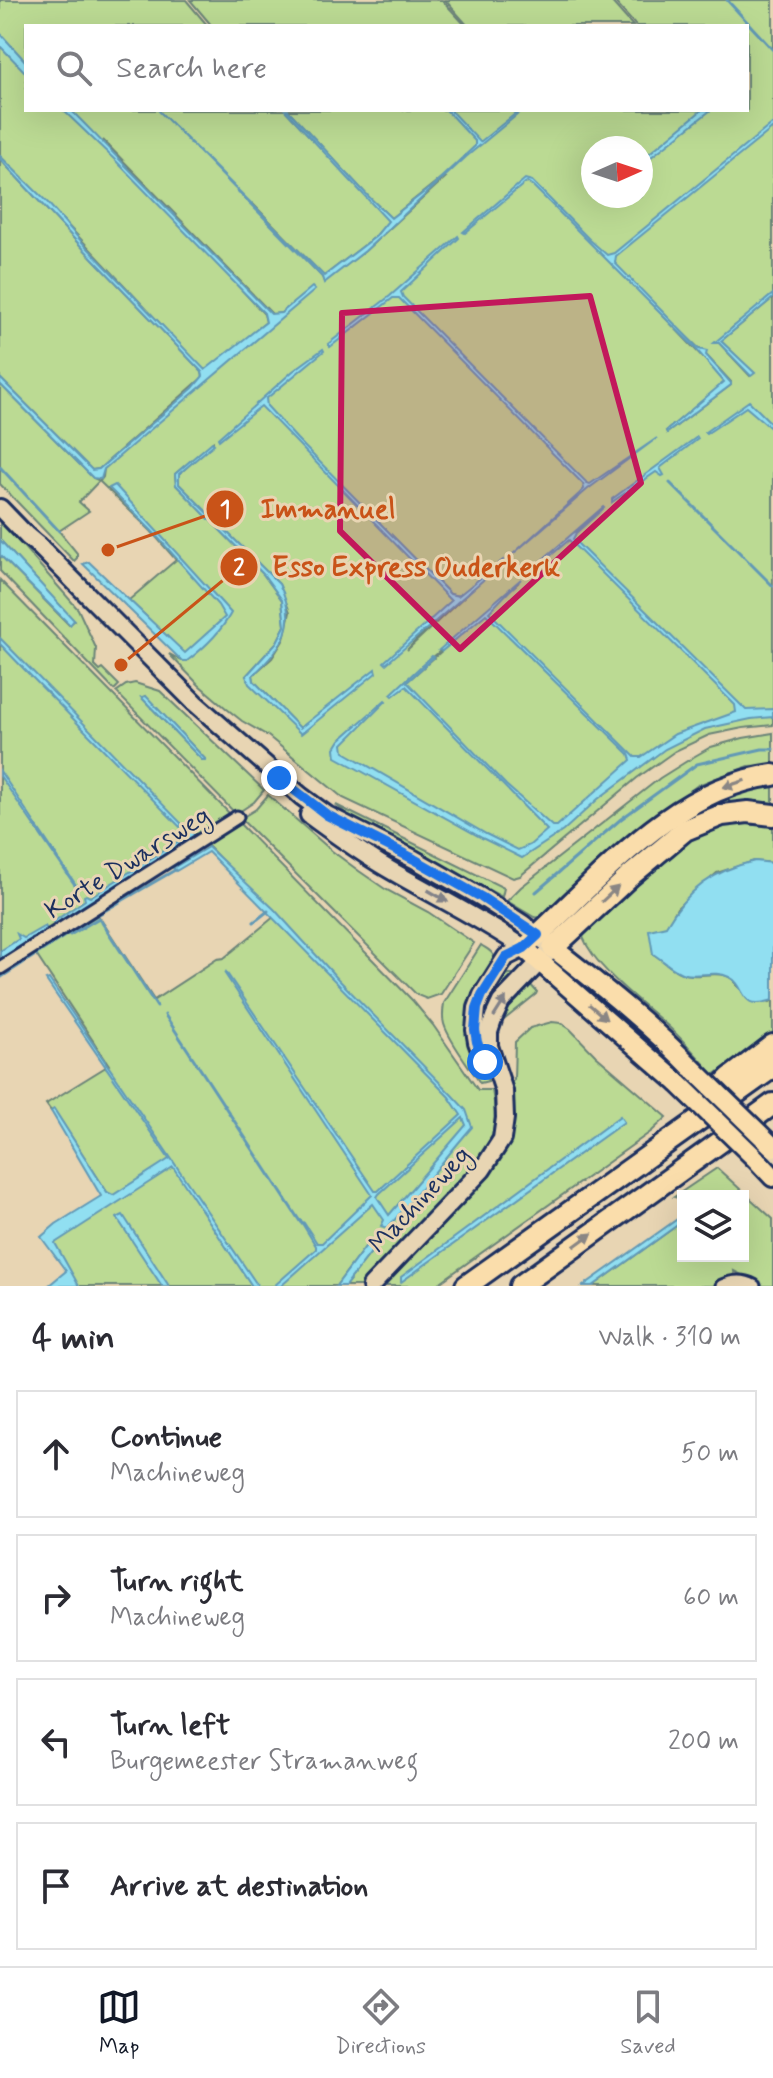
<!DOCTYPE html>
<html lang="en">
<head>
<meta charset="utf-8">
<style>
  body { margin:0; font-family:Mynerve,sans-serif; background:#f2f2f3; color:#2b2b33 }
  .controls { position:absolute; right:24px; bottom:24px; display:grid; overflow:hidden; border-radius:0px; box-shadow:0 8px 32px #0002 }
  .controls button { width:72px; height:72px; display:grid; place-items:center; padding:0; border:0; border-bottom:2px solid #e1e1e2; background:#fff; color:#2b2b33; font:40px sans-serif }
  .compass { position:absolute; left:581px; top:136px; width:72px; height:72px; border-radius:50%; background:#fff; box-shadow:0 8px 32px #0002; rotate:87deg }
  .stop { position:absolute; width:24px; height:24px; margin:-18px; border:6px solid #1a73e8; border-radius:50%; background:#fff }
  .stop.end { background:#1a73e8; border-color:#fff; box-shadow:0 2px 8px #0008 }
  .list { margin:0; padding:0; list-style:none }
  h2 { display:flex; justify-content:space-between; align-items:center; height:104px; margin:0; padding:0 32px; font-size:34px }
  h2 small { font-size:26px; font-weight:400; color:#7c7c81 }
  .list li { display:grid; grid-template-columns:52px 1fr auto; gap:24px; align-items:center; box-sizing:border-box; height:128px; margin:0 16px 16px; padding:0 16px; border:2px solid #e1e1e2; border-radius:0px }
  .list b { display:block; font-size:30px; white-space:nowrap }
  .list p { margin:0; font-size:26px; white-space:nowrap; color:#7c7c81 }
  .list em { font-size:26px; font-style:normal; color:#7c7c81 }
  .icon { flex:none; width:44px; height:44px; fill:none; stroke:currentColor; stroke-width:2; stroke-linecap:round; stroke-linejoin:round }
  .map { position:relative; flex:none; width:773px; height:1286px; overflow:hidden }
  .search { position:absolute; background:#fff; box-shadow:0 8px 32px #0002; left:24px; right:24px; top:24px; height:88px; display:flex; align-items:center; gap:20px; box-sizing:border-box; padding:0 28px; border-radius:0px; color:#7c7c81; font-size:30px }
  .sheet { height:680px; background:#fff }
  nav { display:flex; justify-content:space-around; align-items:center; box-sizing:border-box; height:112px; border-top:2px solid #e1e1e2; background:#fff; font-size:22px; color:#7c7c81 }
  nav a { display:grid; justify-items:center; gap:4px }
  nav .on { color:#111827 }
  .map>svg:first-child { display:block }
  .green { fill:#bbda93; stroke:#6b8478; stroke-width:2; fill-rule:evenodd }
  .water { fill:#91dff1; stroke:#6299b6; stroke-width:2; fill-rule:evenodd }
  .lines { fill:none; stroke-linecap:round; stroke-linejoin:round }
  .stream { stroke:#6299b6; stroke-width:3 }
  .street-casing { stroke:#1b2f5e; stroke-width:17 }
  .secondary-casing { stroke:#1b2f5e; stroke-width:22 }
  .primary-casing { stroke:#1b2f5e; stroke-width:24 }
  .highway-casing { stroke:#1b2f5e; stroke-width:26 }
  .street { stroke:#e8d5b3; stroke-width:11 }
  .secondary { stroke:#e8d5b3; stroke-width:16 }
  .primary { stroke:#faddab; stroke-width:18 }
  .highway { stroke:#faddab; stroke-width:20 }
  .primary-bridge-casing { stroke:#1b2f5e; stroke-width:24; stroke-linecap:butt }
  .primary-bridge { stroke:#faddab; stroke-width:18 }
  .oneway { fill:#8a8684 }
  .oneway2 { fill:#828288 }
  .route { stroke:#1a73e8; stroke-width:10 }
  .marked { fill:#c2185b; fill-opacity:0.2; stroke:#c2185b; stroke-width:6; stroke-linejoin:round }
  .labels { text-anchor:middle; stroke-width:6; stroke-linejoin:round; paint-order:stroke }
  .street-label { font-size:26px; fill:#1b2f5e; stroke:#e8d5b3 }
  .leader { fill:none; stroke:#c95318; stroke-width:3 }
  .callout-dot { fill:#c95318; stroke:#e8d5b3; stroke-width:3 }
  .mark-label { font-size:24px; text-anchor:middle; font-weight:bold; fill:#fff }
  .callout-label { font-size:28px; text-anchor:middle; font-weight:bold; fill:#c95318; stroke:#e8d5b3; stroke-width:6; stroke-linejoin:round; paint-order:stroke }
</style>
</head>
<body>
<div class="map">
<svg width="773" height="1286" viewBox="0 0 773 1286">
  <rect width="100%" height="100%" fill="#e8d5b3"/>
  <filter id="ink" filterUnits="userSpaceOnUse"><feTurbulence type="fractalNoise" baseFrequency=".0125" numOctaves="2"/><feDisplacementMap in="SourceGraphic" scale="16" xChannelSelector="R" yChannelSelector="G"/><feConvolveMatrix kernelMatrix="1 2 1 2 8 2 1 2 1" color-interpolation-filters="sRGB"/></filter>
  <g filter="url(#ink)">
    <!-- green -->
    <g class="green">
      <path d="M0,0H186L208,26H26V110H285L389,221L375,237L324,276L252,203L322,277L324,282L365,251L445,178H441L391,218L369,197L288,110H747V26H636L613,0H773V297L732,328L719,343L750,376L754,373L721,341L773,298V725L743,728L709,735L675,751L637,778L520,876L513,878L343,798L268,736L242,721L227,709L199,685L169,654L182,661H187L221,621L185,654L129,600L176,560L151,531L99,481L79,502L89,511L59,531L77,553V558L74,561L0,484V384L93,478L100,481L103,477L104,469L312,288L281,313L272,314L103,140L264,314L266,322L208,370L203,369C135,298 70,225 0,156ZM593,148H641V196H593ZM649,301L706,355L731,382V385L667,433L666,431L725,382L711,366ZM289,432L450,594L458,596L469,592L407,650L452,601L299,444ZM213,442V444L179,474V484L279,584L290,612L284,639L272,658L253,675L254,681L300,728L246,676L277,642L285,626L282,600L263,574L176,485L175,474ZM519,582L407,682L400,686Z"/>
      <polygon points="190,0 442,0 466,26 212,26"/>
      <polygon points="445,0 610,0 633,26 468,26"/>
      <polygon points="0,159 78,243 202,372 203,377 99,469 92,470 0,378"/>
      <polygon points="0,520 78,609 96,648 95,666 100,671 103,669 119,685 114,690 0,571 0,555 69,625 74,621 0,540"/>
      <polygon points="0,580 231,815 0,959"/>
      <path d="M135,683L160,691L264,790L254,802L236,814L116,692L126,685ZM145,696L205,759V760H202L142,698Z"/>
      <polygon points="773,733 773,765 749,766 698,785 670,806 542,918 534,917 507,901 521,887 660,778 695,756 711,747 743,738"/>
      <polygon points="773,781 773,807 670,830 715,799"/>
      <polygon points="268,795 332,851 359,871 385,889 428,912 474,943 441,994 427,999 417,995 243,821 243,817 256,809"/>
      <polygon points="336,805 504,888 502,897 349,816"/>
      <path d="M773,820V863L754,861L717,873L677,908L653,954C662,959 670,968 679,972C698,982 727,963 738,987L770,1002L773,1000V1032L714,1075C700,1059 686,1043 670,1028C643,1003 596,970 583,937L588,928L682,842L722,821Z"/>
      <path d="M239,823L413,1001L433,1025L478,1090H492C497,1113 495,1132 486,1154L367,1286H345L375,1247L368,1243L336,1286H78L54,1243L107,1192L54,1110L51,1111L46,1104L109,1065L35,953L98,915L154,1000L217,959L224,958L275,916L207,845Z"/>
      <path d="M481,945C488,950 495,952 495,962L473,1049L488,1081L480,1083C470,1067 449,1041 444,1024C442,1018 443,1010 444,1003Z"/>
      <polygon points="509,974 520,974 480,1043 478,1022 497,979"/>
      <polygon points="529,983 537,992 536,994 499,1024 509,1005"/>
      <polygon points="552,1022 561,1023 570,1029 596,1056 667,1117 652,1131 435,1286 379,1286 491,1166 508,1084 514,1080 515,1042 530,1028"/>
      <polygon points="717,1168 773,1219 773,1286 763,1286 734,1271 736,1286 593,1286 683,1221 683,1256 743,1256 743,1196 683,1196 683,1199 674,1197"/>
    </g>
    <!-- water -->
    <g class="water">
      <polygon points="0,33 26,62 26,73 0,46"/>
      <polygon points="63,110 71,110 271,314 281,313 312,287 315,290 104,469 101,479 93,478 0,384 0,378 92,470 99,469 193,388 203,376 202,372 78,243 0,159 0,156 48,203 82,242 205,370 266,322 264,313 115,160"/>
      <polygon points="158,110 324,276 375,237 388,221 285,110 288,110 369,197 391,218 432,186 475,146 475,141 446,110 450,110 480,142 520,110 523,110 466,157 365,251 324,283 322,277"/>
      <polygon points="702,110 711,110 641,165 641,160"/>
      <polygon points="773,123 773,128 616,256 615,263 699,349 707,351 706,355 731,383 731,385 667,433 666,431 724,382 695,348 533,186 527,182 525,183 465,233 463,232 525,179 532,181 590,240 607,255 614,253"/>
      <polygon points="458,236 459,238 401,292 403,297 587,483 590,484 657,438 588,489 513,554 579,494 584,489 583,484 399,298 393,298 330,347 328,344 390,296"/>
      <polygon points="773,294 773,298 721,341 755,373 751,376 719,343 714,343"/>
      <polygon points="323,349 324,351 266,399 267,406 297,439 450,594 458,596 503,560 504,562 386,664 384,662 451,601 261,406 219,440 218,438 293,371"/>
      <polygon points="749,401 773,425 773,430 746,407 706,434 705,432"/>
      <polygon points="697,437 698,439 660,468 664,475 662,476 656,472 612,502 612,499"/>
      <path d="M212,442L214,444L179,474V484L279,584C300,623 283,648 253,675L254,681L300,728L375,669L376,673L301,734L249,684L246,676L277,642L285,626L282,600L263,574L176,485L175,474Z"/>
      <path d="M115,485L231,613C221,632 204,648 187,661H182L83,564L89,562L185,653L225,617L218,605L152,531L109,488Z"/>
      <polygon points="603,507 604,508 576,533 573,539 746,710 773,709 773,717 751,719 705,729 665,749 598,799 563,831 522,858 482,838 336,757 335,748 340,740 385,700 386,701 343,744 344,752 486,834 518,850 530,845 547,830 406,686 393,696 391,694 432,656 434,657 407,682 506,785 552,826 557,826 631,760 629,754 486,614 442,651 439,650 521,579 489,612 635,757 641,757 675,734 736,712 735,705 569,540 529,574 527,573"/>
      <polygon points="0,540 74,620 70,625 0,555"/>
      <polygon points="0,638 182,824 180,827 24,669 0,644"/>
      <polygon points="146,696 206,760 202,760 141,697"/>
      <polygon points="0,771 76,885 78,890 0,776"/>
      <polygon points="191,830 195,836 54,925 53,922 85,900 84,896 86,895 90,897 188,835 187,831"/>
      <path d="M208,847L274,909L338,979L451,1094L466,1110L472,1127C443,1160 417,1196 387,1228L381,1226L384,1220L373,1204L281,1286H274L316,1249V1246L300,1220L304,1223L317,1243H322L372,1195L225,974L226,972L375,1191H378L461,1115L449,1097L208,852L176,871L173,868ZM463,1118L466,1125L389,1215L377,1197L379,1194Z"/>
      <path d="M755,861L773,863V1000C737,1012 748,986 729,977C715,970 700,977 685,974C674,972 663,960 653,954L649,930L666,926C687,890 714,870 755,861Z"/>
      <polygon points="45,926 47,929 0,959 0,951 19,939 17,934 24,938"/>
      <polygon points="49,979 258,1286 252,1286 173,1167 55,1243 79,1286 48,1286 66,1271 41,1237 56,1224 101,1196 51,1111 54,1109 107,1192 113,1195 169,1159 46,980"/>
      <polygon points="620,1116 624,1122 401,1282 401,1277"/>
      <polygon points="123,1215 169,1286 162,1286 117,1218"/>
      <polygon points="683,1215 683,1221 593,1286 583,1286"/>
      <polygon points="368,1243 375,1247 345,1286 336,1286"/>
    </g>
    <g class="lines">
      <!-- stream -->
      <g class="stream">
        <polyline points="727,0 773,50"/>
        <polyline points="0,467 59,531"/>
        <polyline points="670,483 773,586"/>
        <polyline points="536,892 621,819 697,764 762,749 773,749"/>
        <polyline points="254,922 268,911"/>
        <polyline points="70,935 99,918 157,1007"/>
        <polyline points="0,978 94,917 175,870"/>
        <polyline points="165,1015 301,1223"/>
      </g>
      <defs>
        <g id="street">
          <polyline points="0,968 237,817"/>
          <path d="M722,1286C733,1281 743,1280 754,1286"/>
        </g>
        <g id="secondary">
          <polyline points="0,508 27,536 39,546 195,703 301,796 327,815 414,859 481,897 523,924 553,948 501,1002 494,1017 489,1032 489,1046 504,1091 505,1118 502,1139 482,1170 371,1286"/>
          <path d="M309,815C332,832 356,849 380,864C428,893 478,916 524,948L506,957L482,995L477,1008L475,1030L477,1042L485,1063"/>
        </g>
        <g id="primary">
          <polyline points="538,935 524,948 678,1083"/>
          <path d="M553,948C602,986 653,1027 696,1072"/>
          <polyline points="756,1159 773,1177"/>
        </g>
        <g id="highway">
          <path d="M538,935C605,873 677,787 773,775"/>
          <polyline points="553,948 630,876 685,830 722,815 748,812 773,815"/>
          <polyline points="704,1105 730,1078 773,1045"/>
          <polyline points="466,1286 773,1067"/>
          <polyline points="520,1286 773,1104"/>
        </g>
      </defs>
      <!-- street casing -->
      <use href="#street" class="street-casing"/>
      <!-- secondary casing -->
      <use href="#secondary" class="secondary-casing"/>
      <!-- primary casing -->
      <use href="#primary" class="primary-casing"/>
      <!-- highway casing -->
      <use href="#highway" class="highway-casing"/>
      <!-- street -->
      <use href="#street" class="street"/>
      <!-- secondary -->
      <use href="#secondary" class="secondary"/>
      <!-- primary -->
      <use href="#primary" class="primary"/>
      <!-- highway -->
      <use href="#highway" class="highway"/>
      <defs>
        <g id="primary-bridge">
          <polyline points="696,1072 773,1147"/>
          <polyline points="678,1083 756,1159"/>
        </g>
      </defs>
      <!-- primary-bridge casing -->
      <use href="#primary-bridge" class="primary-bridge-casing"/>
      <!-- primary-bridge -->
      <use href="#primary-bridge" class="primary-bridge"/>
    </g>
    <!-- one-way arrows -->
    <defs><path id="oneway-solid" d="M-6-.8H1V-3.2L6.5 0L1 3.2V.8H-6Z" transform="scale(2)"/></defs>
    <g class="oneway">
      <use href="#oneway-solid" transform="translate(734 784) rotate(162)"/>
      <use href="#oneway-solid" transform="translate(610 894) rotate(-43)"/>
      <use href="#oneway-solid" transform="translate(598 1012) rotate(41)"/>
      <use href="#oneway-solid" transform="translate(583 1240) rotate(-36)"/>
    </g>
    <g class="oneway2">
      <use href="#oneway-solid" transform="translate(438 896) rotate(30)"/>
      <use href="#oneway-solid" transform="translate(500 1007) rotate(-58)"/>
    </g>
  </g>
  <g class="lines" filter="url(#ink)">
    <!-- route -->
    <polyline class="route" points="279,778 327,815 414,859 481,897 538,935 524,948 506,957 482,995 477,1008 475,1030 477,1042 485,1062"/>
  </g>
  <!-- marked area -->
  <path class="marked" d="M590,296L641,483L460,649L340,531L342,313Z"/>
  <g class="labels">
    <!-- street labels -->
    <g class="street-label">
      <text transform="translate(127 862) rotate(-32)" y="9">Korte Dwarsweg</text>
      <text transform="translate(419 1199) rotate(-47)" y="9">Machineweg</text>
    </g>
  </g>
  <!-- callouts -->
  <path class="leader" d="M108 550L225 509M121 665L239 567"/>
  <g class="callout-dot">
    <circle cx="108" cy="550" r="8"/>
    <circle cx="121" cy="665" r="8"/>
    <circle cx="225" cy="509" r="20"/>
    <circle cx="239" cy="567" r="20"/>
  </g>
  <g class="mark-label">
    <text x="225" y="517">1</text>
    <text x="239" y="575">2</text>
  </g>
  <g class="callout-label">
    <text x="328" y="518">Immanuel</text>
    <text x="416" y="576">Esso Express Ouderkerk</text>
  </g>
</svg>
<div class="controls">
<button><svg class="icon" aria-label="layers" viewBox="0 0 24 24"><path d="M12 4l9 5-9 5-9-5zM3 14l9 5 9-5"/></svg></button>
</div>
<svg class="compass" viewBox="-18 -18 36 36"><path d="M0-13l5 13h-10z" fill="#e53935"/><path d="M0 13l5-13h-10z" fill="#7c7c81"/></svg>
<div class="stop" style="left:485px;top:1062px"></div>
<div class="stop end" style="left:279px;top:778px"></div>
<div class="search"><svg class="icon" aria-label="search" viewBox="0 0 24 24"><circle cx="10" cy="10" r="6"/><path d="M15 15l6 6"/></svg>Search here</div>
</div>
<section class="sheet">
<h2>4 min<small>Walk · 310 m</small></h2>
<ul class="list">
<li><svg class="icon" aria-label="ahead" viewBox="0 0 24 24"><path d="M12 20V5M6 11l6-6 6 6"/></svg><div><b>Continue</b><p>Machineweg</p></div><em>50 m</em></li>
<li><svg class="icon" aria-label="right" viewBox="0 0 24 24"><path d="M7 20v-9h11M14 6l5 5-5 5"/></svg><div><b>Turn right</b><p>Machineweg</p></div><em>60 m</em></li>
<li><svg class="icon" aria-label="left" viewBox="0 0 24 24"><path d="M17 20v-9H6M10 6l-5 5 5 5"/></svg><div><b>Turn left</b><p>Burgemeester Stramanweg</p></div><em>200 m</em></li>
<li><svg class="icon" aria-label="arrive" viewBox="0 0 24 24"><path d="M6 21V4h12l-3 4 3 4H6"/></svg><div><b>Arrive at destination</b></div></li>
</ul>
</section>
<nav>
<a class="on"><svg class="icon" aria-label="map" viewBox="0 0 24 24"><path d="M3 6l6-2 6 2 6-2v14l-6 2-6-2-6 2zM9 4v14M15 6v14"/></svg>Map</a>
<a><svg class="icon" aria-label="directions" viewBox="0 0 24 24"><path d="M12 3l9 9-9 9-9-9zM9 14v-3h6M13 9l2 2-2 2"/></svg>Directions</a>
<a><svg class="icon" aria-label="saved" viewBox="0 0 24 24"><path d="M7 4h10v16l-5-4-5 4z"/></svg>Saved</a>
</nav>
</body>
</html>
